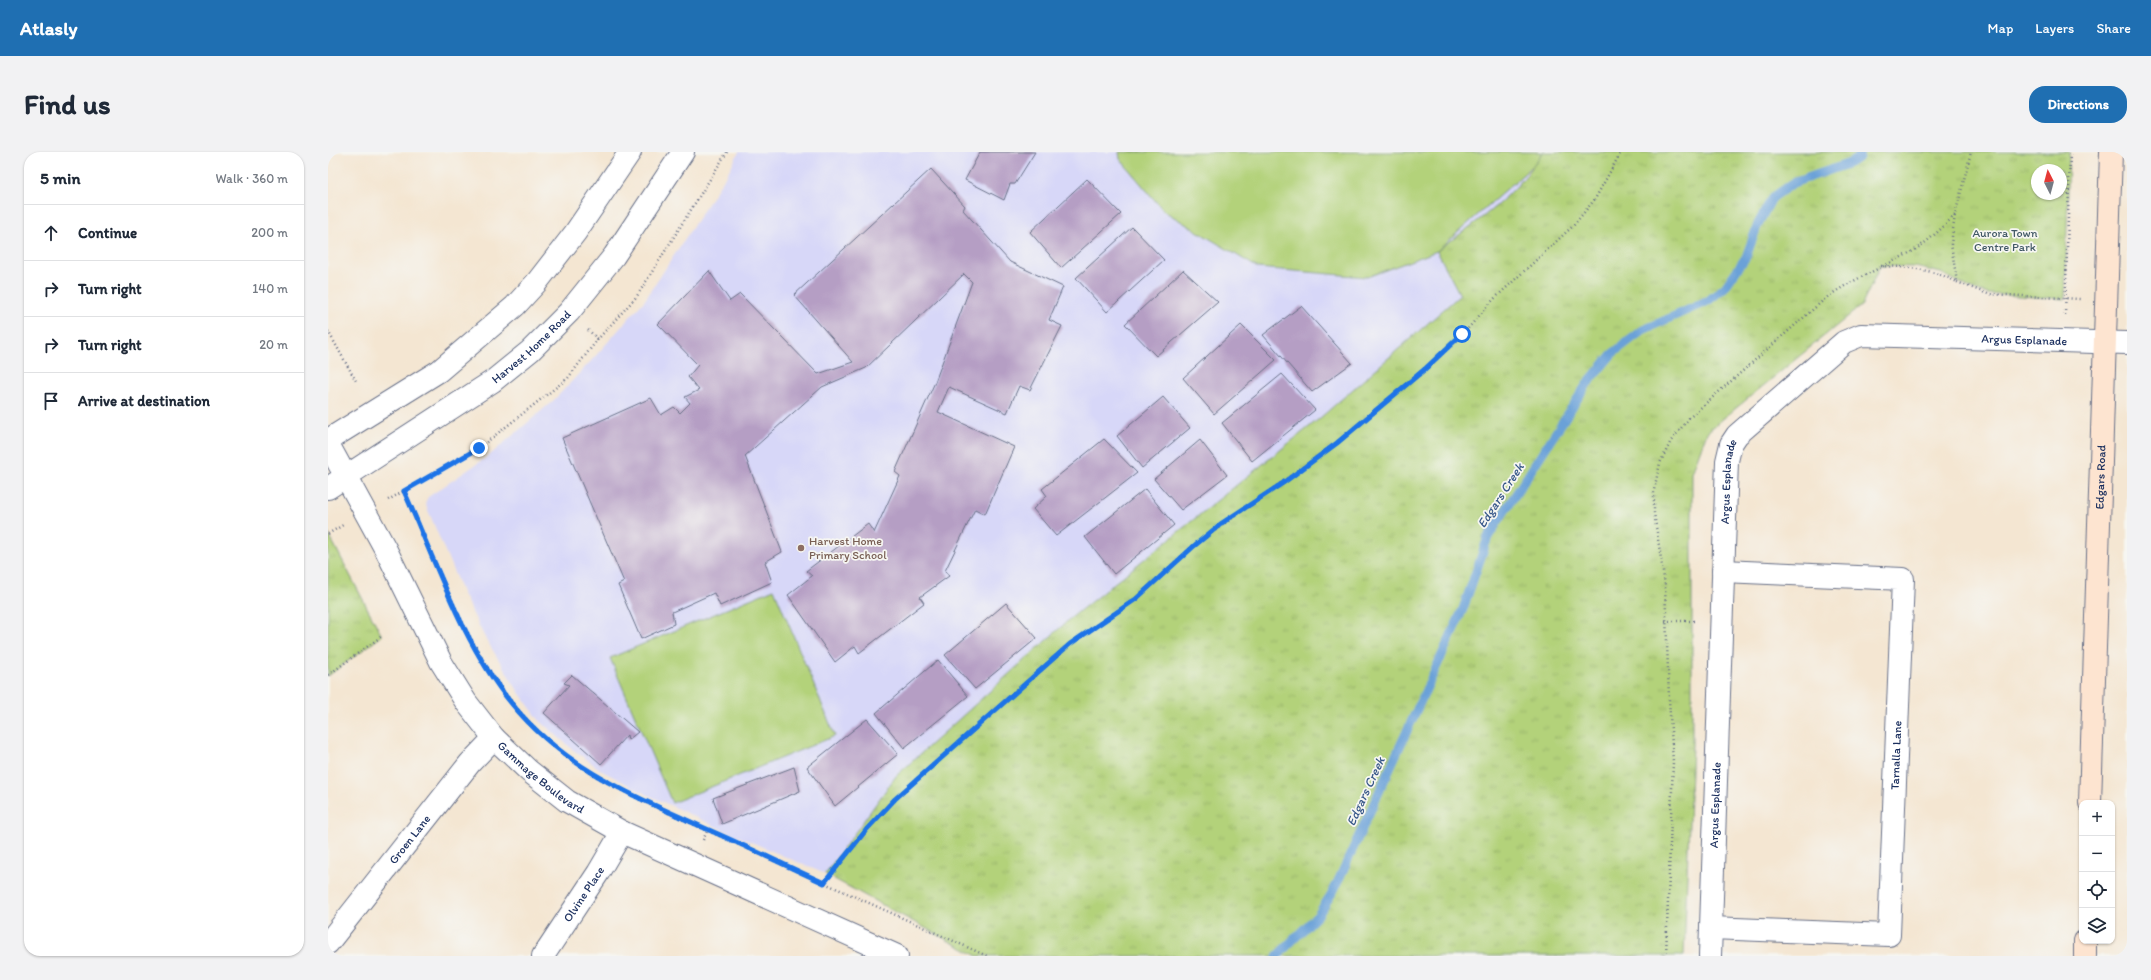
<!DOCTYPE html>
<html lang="en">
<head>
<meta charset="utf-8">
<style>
  body { margin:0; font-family:Itim,sans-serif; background:#f2f2f3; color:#1f2937 }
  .controls { position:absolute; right:12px; bottom:12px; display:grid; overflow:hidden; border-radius:8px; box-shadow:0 1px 3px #0004 }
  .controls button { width:36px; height:36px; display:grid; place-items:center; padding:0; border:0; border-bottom:1px solid #e0e1e3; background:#fff; color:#1f2937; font:20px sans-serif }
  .compass { position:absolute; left:1703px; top:12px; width:36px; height:36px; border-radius:50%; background:#fff; box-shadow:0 1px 3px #0004; rotate:354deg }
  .stop { position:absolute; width:12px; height:12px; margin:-9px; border:3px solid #1a73e8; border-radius:50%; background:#fff }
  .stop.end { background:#1a73e8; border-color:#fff; box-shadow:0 1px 4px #0008 }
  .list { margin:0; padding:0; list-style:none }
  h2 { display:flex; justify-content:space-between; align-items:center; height:52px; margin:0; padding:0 16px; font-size:17px }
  h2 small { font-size:13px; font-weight:400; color:#747a83 }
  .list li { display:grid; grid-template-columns:26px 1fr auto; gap:12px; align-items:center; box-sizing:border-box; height:56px; padding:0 16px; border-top:1px solid #e0e1e3 }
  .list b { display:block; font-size:15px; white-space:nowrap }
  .list em { font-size:13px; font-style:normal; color:#747a83 }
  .icon { flex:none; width:22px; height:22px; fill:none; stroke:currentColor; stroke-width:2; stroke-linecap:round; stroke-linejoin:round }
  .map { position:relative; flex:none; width:1799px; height:804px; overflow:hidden; border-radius:16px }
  header { display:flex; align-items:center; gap:24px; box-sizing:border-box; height:56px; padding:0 20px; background:#1f6fb2; color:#fff }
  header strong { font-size:19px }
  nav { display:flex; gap:22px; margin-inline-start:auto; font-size:14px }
  .intro { display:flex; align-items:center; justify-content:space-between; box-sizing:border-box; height:96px; padding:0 24px }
  h1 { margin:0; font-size:28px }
  .button { padding:10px 18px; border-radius:16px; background:#1f6fb2; color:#fff; font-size:14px; font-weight:700 }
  main { display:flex; gap:24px; padding:0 24px }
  aside { flex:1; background:#fff; border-radius:16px; box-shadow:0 1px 3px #0004 }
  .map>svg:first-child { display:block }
  .built { fill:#d7d7f8 }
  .grass { fill:url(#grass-tufts); stroke:#67806c; fill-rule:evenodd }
  .pitch { fill:#b3d27a; stroke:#67806c }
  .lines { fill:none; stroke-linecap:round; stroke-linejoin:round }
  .stream { stroke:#6ba1d8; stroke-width:9 }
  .building { fill:#b59ec4 }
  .minor-casing { stroke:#676f87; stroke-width:24 }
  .tertiary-casing { stroke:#676f87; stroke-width:24 }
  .secondary-casing { stroke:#676f87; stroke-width:24 }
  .path { stroke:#676f87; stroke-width:2.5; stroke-dasharray:1 3; stroke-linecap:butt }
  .minor { stroke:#fff; stroke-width:22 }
  .tertiary { stroke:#fff; stroke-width:22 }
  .secondary { stroke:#fde4d0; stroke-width:22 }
  .route { stroke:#1a73e8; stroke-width:5 }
  .education-dot { fill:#8d6e63; stroke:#f6f6f2; stroke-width:1.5 }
  .labels { text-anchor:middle; stroke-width:3.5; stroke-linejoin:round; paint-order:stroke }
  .park-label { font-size:12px; fill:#415865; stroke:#f6f6f2 }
  .street-label { font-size:12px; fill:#1b2f5e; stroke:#f6f6f2 }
  .education-label { font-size:12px; fill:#785e54; stroke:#f6f6f2; text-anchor:start }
  .water-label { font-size:13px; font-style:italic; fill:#375789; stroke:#f6f6f2 }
</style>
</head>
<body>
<header>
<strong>Atlasly</strong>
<nav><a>Map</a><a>Layers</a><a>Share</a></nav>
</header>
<div class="intro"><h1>Find us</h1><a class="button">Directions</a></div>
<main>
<aside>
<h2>5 min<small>Walk · 360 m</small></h2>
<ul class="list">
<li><svg class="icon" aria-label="ahead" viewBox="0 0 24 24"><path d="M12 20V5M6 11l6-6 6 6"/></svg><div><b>Continue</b></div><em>200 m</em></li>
<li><svg class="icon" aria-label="right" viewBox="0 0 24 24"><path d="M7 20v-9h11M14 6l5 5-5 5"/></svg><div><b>Turn right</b></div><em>140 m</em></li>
<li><svg class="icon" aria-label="right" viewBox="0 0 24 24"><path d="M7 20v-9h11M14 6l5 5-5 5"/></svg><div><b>Turn right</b></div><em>20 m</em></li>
<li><svg class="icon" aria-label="arrive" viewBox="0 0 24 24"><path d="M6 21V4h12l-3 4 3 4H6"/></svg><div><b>Arrive at destination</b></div></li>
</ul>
</aside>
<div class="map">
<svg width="1799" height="804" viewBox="0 0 1799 804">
  <defs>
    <pattern id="grass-tufts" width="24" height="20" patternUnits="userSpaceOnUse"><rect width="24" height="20" fill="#b3d27a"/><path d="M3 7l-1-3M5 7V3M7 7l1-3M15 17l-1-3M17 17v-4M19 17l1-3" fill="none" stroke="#99b56c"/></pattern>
  </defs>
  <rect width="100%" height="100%" fill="#f6f6f2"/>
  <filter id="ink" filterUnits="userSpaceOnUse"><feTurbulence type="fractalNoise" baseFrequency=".025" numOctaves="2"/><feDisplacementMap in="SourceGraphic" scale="8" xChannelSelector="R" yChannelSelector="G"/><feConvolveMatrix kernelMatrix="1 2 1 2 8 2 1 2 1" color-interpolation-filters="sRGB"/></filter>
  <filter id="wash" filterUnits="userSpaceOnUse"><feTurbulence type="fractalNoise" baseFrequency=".012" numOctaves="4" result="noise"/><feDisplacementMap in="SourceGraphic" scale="16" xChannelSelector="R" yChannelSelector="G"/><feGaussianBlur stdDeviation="0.9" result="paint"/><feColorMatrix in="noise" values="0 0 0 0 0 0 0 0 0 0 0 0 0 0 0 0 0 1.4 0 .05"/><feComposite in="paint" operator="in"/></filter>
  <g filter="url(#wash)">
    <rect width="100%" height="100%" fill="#f4e6d2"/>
    <!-- built -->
    <polygon class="built" points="411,0 1214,0 1189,35 1171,53 1109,99 1132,143 991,267 744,465 568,624 497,722 393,677 318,642 276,620 244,597 212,569 192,542 156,484 134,440 97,351 100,345 162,303 226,248 264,208 317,148 399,22"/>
    <!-- grass -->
    <g class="grass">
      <path d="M1214,0H1741L1737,147L1660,142L1646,138L1613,121L1587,115L1552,114L1534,153L1379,280L1364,321V592L1356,804H649L497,722L568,624L744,465L991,267L1132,143L1109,99C1148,70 1190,43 1214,0ZM1709,18H1733V42H1709Z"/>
      <polygon points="0,381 54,484 0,524"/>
    </g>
    <!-- pitch -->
    <g class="pitch">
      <polygon points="791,0 1214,0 1208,11 1109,99 1039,125 930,116 836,59 792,7"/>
      <polygon points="446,437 507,584 344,651 282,506"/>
    </g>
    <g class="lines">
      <!-- stream -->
      <polyline class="stream" points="949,804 990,763 1006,738 1135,457 1160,385 1259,232 1284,202 1315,178 1380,149 1397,135 1418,105 1430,72 1444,46 1465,31 1522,11 1531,5 1532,0"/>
    </g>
    <g id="blocks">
      <!-- building -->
      <g class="building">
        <polygon points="652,0 707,0 687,32 682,32 676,48 637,28"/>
        <polygon points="603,17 637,54 635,58 682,110 735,135 721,168 734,174 702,238 691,234 679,261 621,235 610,260 686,295 657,362 647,357 617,419 621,424 592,445 596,451 531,501 527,494 507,510 460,443 484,424 478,419 540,372 546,381 572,324 567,320 607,230 644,130 636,122 538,216 494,235 417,304 454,400 437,410 444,430 392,454 386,441 344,460 346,472 313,487 290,433 296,430 234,286 323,246 333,263 346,255 352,261 362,251 357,245 371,238 360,225 370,213 330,172 381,119 402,149 412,142 490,222 525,210 466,143"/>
        <polygon points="759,27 793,62 733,116 702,80"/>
        <polygon points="804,75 836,108 779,160 748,126"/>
        <polygon points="855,118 890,150 828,204 797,172"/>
        <polygon points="973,154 1024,211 984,240 935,183"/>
        <polygon points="913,173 948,208 886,262 855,226"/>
        <polygon points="954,222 987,258 924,309 894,271"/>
        <polygon points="835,245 862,276 814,316 789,284"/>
        <polygon points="776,287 809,321 728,384 705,357 719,344 714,337"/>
        <polygon points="872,288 899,323 853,358 826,327"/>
        <polygon points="817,337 846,373 786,422 757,385"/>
        <polygon points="678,451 709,486 647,537 617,503"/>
        <polygon points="610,508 640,544 576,596 548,561"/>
        <polygon points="244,523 310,580 300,588 299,583 273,612 216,561 241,533 236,531"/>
        <polygon points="539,567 570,602 507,654 479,615"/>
        <polygon points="466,615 472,639 394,672 385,646"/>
      </g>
    </g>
  </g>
  <g filter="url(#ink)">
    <use href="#blocks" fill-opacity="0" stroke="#676f87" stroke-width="1"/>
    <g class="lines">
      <defs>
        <g id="minor">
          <path id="s1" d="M1383,776L1561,783L1575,427L1395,419"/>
          <path id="s2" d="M0,791L142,611L166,586"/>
          <path id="s3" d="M215,804L270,721L294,680"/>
          <path id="s4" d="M1382,804L1399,309L1403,292L1409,283L1516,190L1533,183L1799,191"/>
        </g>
        <g id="tertiary">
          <polyline points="0,288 111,219 187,154 209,130 247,81 302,0"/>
          <path id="s5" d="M0,292L58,398L113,510L138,550L166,586L201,619L239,649L294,680L569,804"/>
          <path id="s6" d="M0,336L165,229L202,199L241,160L286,104L355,0"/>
        </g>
        <g id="secondary">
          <path id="s7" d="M1762,651L1783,0"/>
          <polyline points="1757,804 1757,789"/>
        </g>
      </defs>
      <!-- minor casing -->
      <use href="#minor" class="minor-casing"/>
      <!-- tertiary casing -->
      <use href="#tertiary" class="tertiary-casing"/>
      <!-- secondary casing -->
      <use href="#secondary" class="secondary-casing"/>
      <!-- path -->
      <g class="path">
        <path d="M399,0L309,144L270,187L240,226L151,296L76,339C119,435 153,541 241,606C267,625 295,639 323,653L659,804"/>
        <path d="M1553,114C1581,115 1604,117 1629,130L1623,92L1627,63L1643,0"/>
        <polyline points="1629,130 1660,142 1752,147"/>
        <polyline points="1737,163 1742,0"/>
        <polyline points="260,178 270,187"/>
        <polyline points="0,179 28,229"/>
        <polyline points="60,348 76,339"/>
        <polyline points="0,382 15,373"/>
        <polyline points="1337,469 1367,469"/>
        <polyline points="0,523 54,484"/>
        <polyline points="375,688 380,677"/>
        <polyline points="497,731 539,677 567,647 742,492 808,447 865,394 1009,291 1097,217 1135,182 1166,147 1245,74 1267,47 1293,0"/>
        <path d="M1338,804L1345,610L1341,547L1337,433L1326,361V338L1332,311L1343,289L1361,266L1498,146C1526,126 1556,115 1585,99C1601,89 1614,76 1627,63"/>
      </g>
      <!-- minor -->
      <use href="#minor" class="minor"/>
      <!-- tertiary -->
      <use href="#tertiary" class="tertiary"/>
      <!-- secondary -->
      <use href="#secondary" class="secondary"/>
    </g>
  </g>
  <g class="lines" filter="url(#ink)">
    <!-- route -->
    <path class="route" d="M151,296L76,339C108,410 134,491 184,552C238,618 306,644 381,678C420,695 458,714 496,731L539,677L567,647L742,492L808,447L866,394L894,371L955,331L1009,291L1097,217L1134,182"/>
  </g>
  <!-- markers -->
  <circle class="education-dot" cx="473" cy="396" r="4"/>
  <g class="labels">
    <!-- park labels -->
    <g class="park-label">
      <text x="1677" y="85">Aurora Town<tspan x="1677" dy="14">Centre Park</tspan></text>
    </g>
    <!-- street labels -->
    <g class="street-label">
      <text dy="4" stroke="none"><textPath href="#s4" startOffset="847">Argus Esplanade</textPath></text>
      <text dy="4" stroke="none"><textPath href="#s6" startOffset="248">Harvest Home Road</textPath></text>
      <text dy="4" stroke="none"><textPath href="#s7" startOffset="326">Edgars Road</textPath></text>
      <text dy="4" stroke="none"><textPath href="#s4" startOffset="475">Argus Esplanade</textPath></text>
      <text dy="4" stroke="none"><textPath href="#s1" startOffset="358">Tarnalla Lane</textPath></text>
      <text dy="4" stroke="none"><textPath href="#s5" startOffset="400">Gammage Boulevard</textPath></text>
      <text dy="4" stroke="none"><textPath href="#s4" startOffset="151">Argus Esplanade</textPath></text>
      <text dy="4" stroke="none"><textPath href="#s2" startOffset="132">Groen Lane</textPath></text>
      <text dy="4" stroke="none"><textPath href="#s3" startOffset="74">Olvine Place</textPath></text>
    </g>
    <!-- education labels -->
    <g class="education-label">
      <text x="481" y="393">Harvest Home<tspan x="481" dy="14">Primary School</tspan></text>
    </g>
    <!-- water labels -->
    <g class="water-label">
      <text transform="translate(1172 343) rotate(-57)" y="5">Edgars Creek</text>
      <text transform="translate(1037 639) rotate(-65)" y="5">Edgars Creek</text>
    </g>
  </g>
</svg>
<div class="controls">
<button>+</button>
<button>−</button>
<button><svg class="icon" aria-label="locate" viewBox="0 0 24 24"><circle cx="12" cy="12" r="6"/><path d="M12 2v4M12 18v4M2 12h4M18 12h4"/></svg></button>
<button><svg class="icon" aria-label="layers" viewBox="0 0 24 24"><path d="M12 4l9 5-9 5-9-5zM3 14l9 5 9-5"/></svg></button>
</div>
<svg class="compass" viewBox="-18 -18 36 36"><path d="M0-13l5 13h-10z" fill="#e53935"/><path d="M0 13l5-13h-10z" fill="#747a83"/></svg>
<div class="stop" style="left:1134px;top:182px"></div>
<div class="stop end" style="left:151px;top:296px"></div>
</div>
</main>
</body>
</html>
